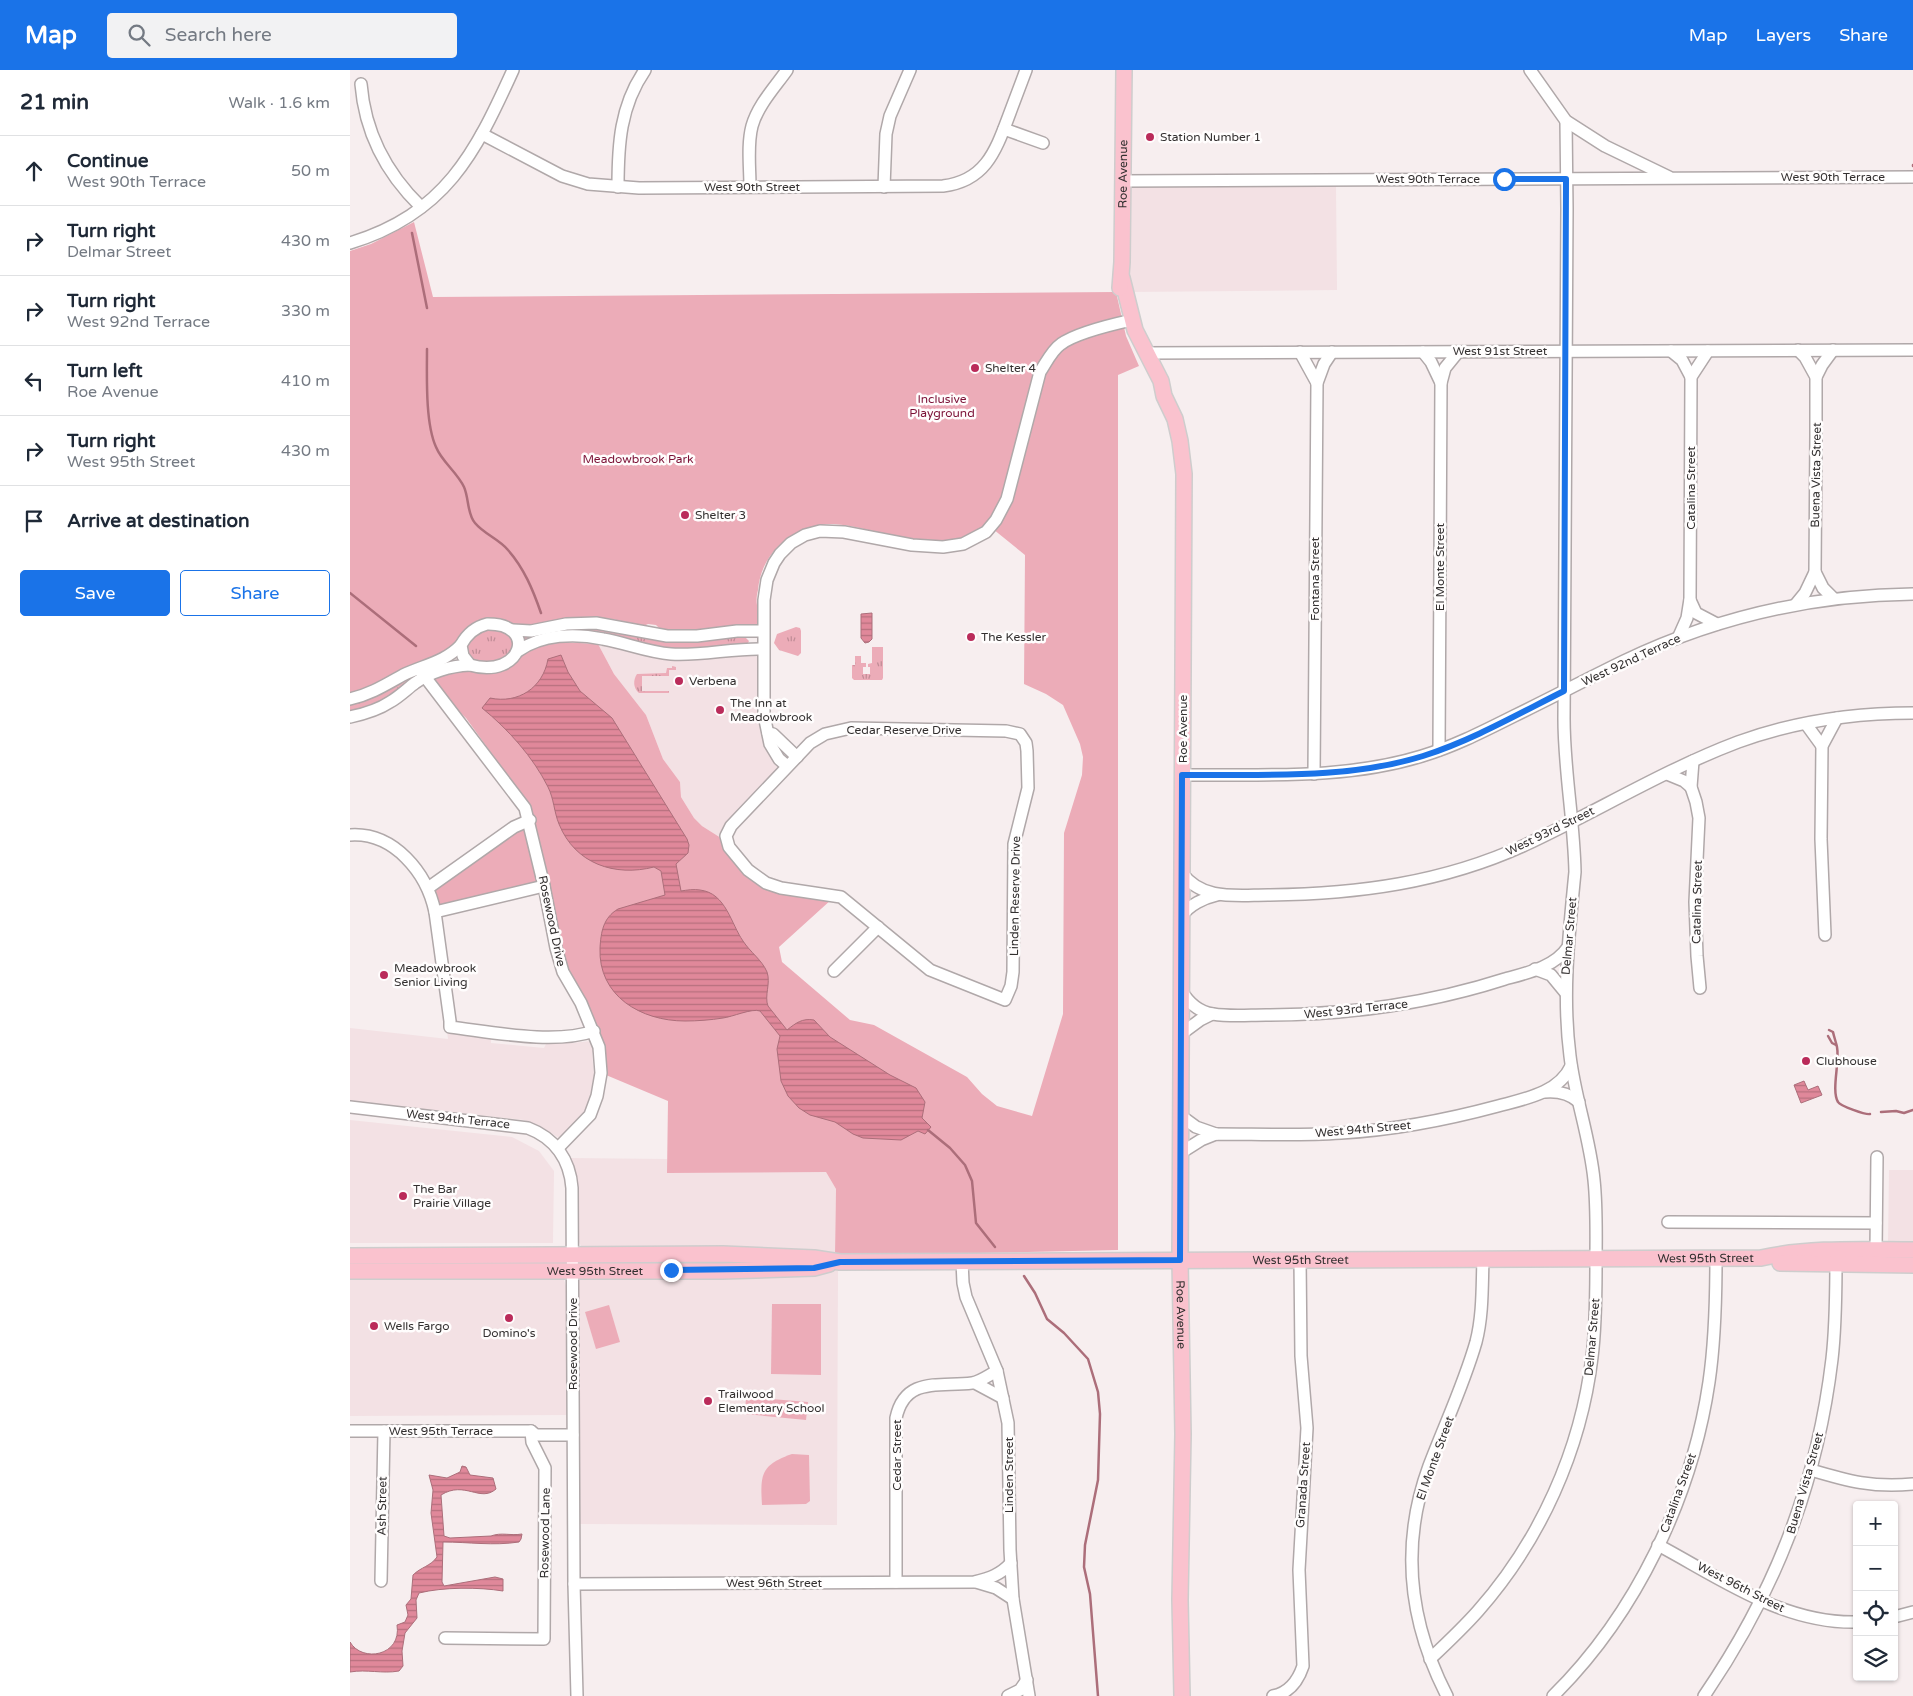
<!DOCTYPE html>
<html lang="en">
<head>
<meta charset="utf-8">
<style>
  body { margin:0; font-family:"Varela Round",sans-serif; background:#f2f2f3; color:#1f2937 }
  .controls { position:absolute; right:15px; bottom:15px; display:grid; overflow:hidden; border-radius:5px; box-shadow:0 1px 4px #0004 }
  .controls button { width:45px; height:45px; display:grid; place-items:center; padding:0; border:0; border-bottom:1px solid #e0e1e3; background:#fff; color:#1f2937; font:25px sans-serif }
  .stop { position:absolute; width:15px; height:15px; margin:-11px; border:4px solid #1a73e8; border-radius:50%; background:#fff }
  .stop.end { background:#1a73e8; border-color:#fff; box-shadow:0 1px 5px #0008 }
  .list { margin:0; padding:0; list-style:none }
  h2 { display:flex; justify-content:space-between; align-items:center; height:65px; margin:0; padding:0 20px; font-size:21px }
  h2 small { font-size:16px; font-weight:400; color:#747a83 }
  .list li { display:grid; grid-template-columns:32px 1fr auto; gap:15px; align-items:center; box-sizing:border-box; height:70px; padding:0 20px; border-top:1px solid #e0e1e3 }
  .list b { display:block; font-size:19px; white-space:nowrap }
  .list p { margin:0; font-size:16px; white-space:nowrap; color:#747a83 }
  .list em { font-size:16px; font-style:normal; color:#747a83 }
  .actions { display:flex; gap:10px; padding:15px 20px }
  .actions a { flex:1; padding:11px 0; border:1px solid #1a73e8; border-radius:5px; text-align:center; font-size:18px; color:#1a73e8 }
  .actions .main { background:#1a73e8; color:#fff }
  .icon { flex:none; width:28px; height:28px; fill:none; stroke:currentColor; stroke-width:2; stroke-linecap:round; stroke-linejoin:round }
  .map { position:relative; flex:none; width:1563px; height:1626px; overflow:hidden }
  header { display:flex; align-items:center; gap:30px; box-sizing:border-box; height:70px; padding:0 25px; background:#1a73e8; color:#fff }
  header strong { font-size:24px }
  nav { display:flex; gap:28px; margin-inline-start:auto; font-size:18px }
  .search { width:350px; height:45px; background:#f2f2f3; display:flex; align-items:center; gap:12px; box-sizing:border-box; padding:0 18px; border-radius:5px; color:#747a83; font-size:19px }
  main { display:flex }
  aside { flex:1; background:#fff }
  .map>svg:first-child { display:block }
  .built { fill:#f3e1e4 }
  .grass { fill:url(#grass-tufts) }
  .park { fill:#ecacb8 }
  .water { fill:url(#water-rules); stroke:#ac6e7a }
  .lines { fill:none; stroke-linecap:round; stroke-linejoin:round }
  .stream { stroke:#ac6e7a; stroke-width:2.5 }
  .minor-casing { stroke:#b0a8a9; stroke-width:14 }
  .major-casing { stroke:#cecdcd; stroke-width:18 }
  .minor { stroke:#fff; stroke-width:11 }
  .major { stroke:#fac2ce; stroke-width:15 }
  .route { stroke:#1a73e8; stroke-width:6 }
  .poi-dot { fill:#ba2b5a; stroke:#fffdfd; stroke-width:2 }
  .labels { text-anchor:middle; stroke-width:5; stroke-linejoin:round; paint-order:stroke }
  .poi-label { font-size:12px; fill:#333030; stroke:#fffdfd; text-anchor:start }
  .street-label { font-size:12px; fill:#333030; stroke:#fffdfd }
  .park-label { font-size:12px; fill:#7c1237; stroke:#fffdfd }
</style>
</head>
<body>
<header>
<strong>Map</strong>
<div class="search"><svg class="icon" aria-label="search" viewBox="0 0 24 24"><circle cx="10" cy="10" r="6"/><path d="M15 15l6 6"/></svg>Search here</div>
<nav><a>Map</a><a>Layers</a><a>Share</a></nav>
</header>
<main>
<aside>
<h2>21 min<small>Walk · 1.6 km</small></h2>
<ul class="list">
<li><svg class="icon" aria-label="ahead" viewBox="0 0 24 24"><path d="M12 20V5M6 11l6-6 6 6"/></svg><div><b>Continue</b><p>West 90th Terrace</p></div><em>50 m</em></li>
<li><svg class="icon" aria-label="right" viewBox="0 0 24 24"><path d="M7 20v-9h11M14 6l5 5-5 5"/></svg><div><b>Turn right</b><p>Delmar Street</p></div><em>430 m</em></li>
<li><svg class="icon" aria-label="right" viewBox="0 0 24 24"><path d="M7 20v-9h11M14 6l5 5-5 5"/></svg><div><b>Turn right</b><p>West 92nd Terrace</p></div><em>330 m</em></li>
<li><svg class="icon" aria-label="left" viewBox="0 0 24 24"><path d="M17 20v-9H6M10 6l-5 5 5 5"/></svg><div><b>Turn left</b><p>Roe Avenue</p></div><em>410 m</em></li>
<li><svg class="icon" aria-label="right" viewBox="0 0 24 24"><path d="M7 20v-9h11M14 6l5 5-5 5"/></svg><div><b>Turn right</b><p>West 95th Street</p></div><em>430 m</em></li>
<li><svg class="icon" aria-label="arrive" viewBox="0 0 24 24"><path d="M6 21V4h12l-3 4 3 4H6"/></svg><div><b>Arrive at destination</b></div></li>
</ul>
<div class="actions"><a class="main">Save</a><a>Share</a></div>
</aside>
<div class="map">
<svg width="1563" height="1626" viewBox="0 0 1563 1626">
  <defs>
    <pattern id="grass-tufts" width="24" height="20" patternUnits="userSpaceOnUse" patternTransform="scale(1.25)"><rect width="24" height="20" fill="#ecacb8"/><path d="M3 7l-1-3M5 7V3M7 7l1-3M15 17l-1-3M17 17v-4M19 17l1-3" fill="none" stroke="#c08c96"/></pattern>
    <pattern id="water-rules" width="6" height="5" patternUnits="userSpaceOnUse" patternTransform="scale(1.25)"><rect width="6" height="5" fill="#e0889a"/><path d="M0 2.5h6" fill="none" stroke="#b6707e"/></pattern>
  </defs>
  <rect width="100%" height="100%" fill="#f7eeef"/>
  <!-- built -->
  <g class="built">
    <polygon points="986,115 987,220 780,222 779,120 782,116"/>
    <polygon points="248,574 294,585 317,589 404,584 408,588 410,657 413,669 427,693 428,696 425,702 375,755 372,760 371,768 352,756 344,748 331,727 330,712 313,689 296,645 264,604"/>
    <polygon points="0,958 98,969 97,961 141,966 141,973 194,978 197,972 222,973 241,971 245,980 242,983 244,1005 240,1025 243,1029 239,1039 213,1068 209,1068 193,1058 174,1050 0,1031"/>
    <polygon points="0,1050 162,1067 189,1081 204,1101 203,1173 0,1173"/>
    <polygon points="220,1088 317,1089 318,1103 476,1102 486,1119 485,1184 233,1179 228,1171 227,1116"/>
    <polygon points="1539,1100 1563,1100 1563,1174 1538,1174"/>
    <polygon points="488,1198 487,1455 228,1454 228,1207"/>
    <polygon points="0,1207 213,1207 216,1216 216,1345 0,1346"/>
  </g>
  <!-- grass -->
  <g class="grass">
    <polygon points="228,556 394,566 399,571 397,575 321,580 259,567 173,572 171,565"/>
    <polygon points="446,557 450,558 451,561 451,583 448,586 429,580 424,573 427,564"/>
    <path d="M139,558L157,561L165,573C152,596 143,595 120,590L116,576L124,565Z"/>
    <polygon points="522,577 533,577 533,608 532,610 504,610 502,608 502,595 505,595 505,586 511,586 511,593 516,593 516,597 513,597 513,604 520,604 520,597 518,597 518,594 522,593"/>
    <path d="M322,596L326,597V600H319V606H292V621H319V623H289C283,618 283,610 287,604L316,603L317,598H322Z"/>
    <polygon points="59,609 60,612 38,630 0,644 0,632"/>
  </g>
  <!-- park -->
  <g class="park">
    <path d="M64,152L83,227L766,222L776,266L789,296L768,305V1180L628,1183L485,1184L486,1119L476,1102L317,1103L318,1031L256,1005V987L250,962L241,942L216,900L187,761L182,742L175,730L116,648L102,635L85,611L87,604L120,600L172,583L186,574L211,572L248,574L264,604L296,645L313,689L330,712L331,727L344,748L352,756L371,768C373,779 379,787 386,795C419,832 440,821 482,829L429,877L432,892L500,950L524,955L617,1007L632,1024L647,1036L682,1046L713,944L714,763L732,705L733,687L730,674L713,635L696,624L674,614L675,485L638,455L616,469L594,474L547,469L544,466C525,462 503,455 484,454C446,453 411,481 408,520C407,524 406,530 407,535C408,543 412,549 405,556L345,561L310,559L306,555L298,554L294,556L262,549L237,547L209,549L172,558L148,550L100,582L13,620L0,623V181L21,174Z"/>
    <polygon points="172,757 176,759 184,800 187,802 188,811 186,814 90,835 85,825 85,819"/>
    <polygon points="422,1234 471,1234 471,1305 421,1304"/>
    <polygon points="259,1235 270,1272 246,1279 235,1242"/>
    <polygon points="396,1327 458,1332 456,1350 395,1344"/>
    <path d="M442,1384L459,1385L460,1431L456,1434L412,1435C410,1404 411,1395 442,1384Z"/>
  </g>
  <!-- water -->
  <g class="water">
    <polygon points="522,543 522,569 519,572 515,573 511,568 511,544"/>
    <path d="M211,585L218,602L230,621L262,648L337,769L339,775L338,783L326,794L331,821C337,820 344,819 350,820C376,823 381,854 393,871C400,882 412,890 417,902C421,913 414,926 418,936L437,960C446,953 452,948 464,950L480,967L540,1005L566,1018L575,1032L572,1048L581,1057L575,1064L568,1061L551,1070L513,1068L503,1064L485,1052L460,1045L449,1038L438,1026L431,1011L427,979L430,966L410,941C402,938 382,947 373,948C361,950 347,951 335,951C291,951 248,926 250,878C251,862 253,848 268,839L315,825L311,801L304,797C265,807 225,794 209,754C204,742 204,729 198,717C183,687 158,659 132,638L140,628C168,634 193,618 198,589Z"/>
    <polygon points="1454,1011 1458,1020 1468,1016 1472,1025 1451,1033 1444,1015"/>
    <path d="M112,1396L116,1397L120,1405L143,1408L146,1419C130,1433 115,1410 91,1425L94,1466L100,1468L141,1466C151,1462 161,1466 172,1464L171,1469L169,1472C143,1476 119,1472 93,1472L92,1512L94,1516L145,1507L153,1509V1521C129,1517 93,1517 69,1523L66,1530L67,1548L55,1563L52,1581L53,1596L49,1601C32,1604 17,1599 0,1602V1572C12,1593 52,1586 47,1555L55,1552L58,1545L56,1535L61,1529L63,1505C71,1497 81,1496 87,1487L81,1443L83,1420L79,1405L97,1408L110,1402Z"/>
  </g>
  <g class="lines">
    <!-- stream -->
    <g class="stream">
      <polyline points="1563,96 1563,95"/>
      <polyline points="62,163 77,238"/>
      <path d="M77,279C77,305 75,353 86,377C92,392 107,402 114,417C119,428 117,444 125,453C134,464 149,469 158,480C174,498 183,520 191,543"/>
      <polyline points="0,523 66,576"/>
      <path d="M1479,960L1483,962C1484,967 1486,972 1487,977C1490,992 1481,1020 1488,1032C1490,1036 1516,1045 1520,1044"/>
      <polyline points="1478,966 1482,973 1486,975"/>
      <polyline points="1531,1042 1546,1041 1554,1043 1563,1040"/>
      <polyline points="578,1060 600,1078 615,1095 622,1111 626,1153 645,1177"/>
      <polyline points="674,1206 685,1223 697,1249 714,1263 738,1289 748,1322 750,1344 748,1410 735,1475 734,1497 740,1524 748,1626"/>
    </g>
    <defs>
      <g id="minor">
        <polyline points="1180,0 1216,51 1255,76 1319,107"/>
        <path d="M11,14C15,64 36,103 71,137"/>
        <polyline points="654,59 693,73"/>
        <path d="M132,64L212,106L238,114L289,118L593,116C634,111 645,83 658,48C664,32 670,16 676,0"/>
        <polyline points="773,111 1563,107"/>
        <path d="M268,117C268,75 270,36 295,0"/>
        <path d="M400,117C400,97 397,75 402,56C408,35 425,17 437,0"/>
        <polyline points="534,117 536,64 540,46 560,0"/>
        <path d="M0,173C95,144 125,84 163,0"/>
        <polyline points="1321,281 1332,290 1341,307"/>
        <polyline points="950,282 967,313"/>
        <polyline points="1073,282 1081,292 1091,313"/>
        <polyline points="796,283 1563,280"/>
        <polyline points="1466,307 1472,295 1483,280"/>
        <polyline points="1465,502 1473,518 1483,528"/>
        <polyline points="1340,530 1346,543 1367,554"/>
        <polyline points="1446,534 1455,523 1465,502 1466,365 1466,307 1455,287 1448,280"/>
        <path d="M137,554C189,553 172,610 120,595L113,586L111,575C117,564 125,557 137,554Z"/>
        <polyline points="163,560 181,561 216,554 246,553 317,566 347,566 387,561 413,561"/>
        <polyline points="1329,566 1337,548 1340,529 1341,307 1358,281"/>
        <path d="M168,581C192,564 225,563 253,569C276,573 297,582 321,584C352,586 382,578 413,579"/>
        <polyline points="69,599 175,738 194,816 206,878 213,902 231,933 249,977 251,1003 247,1026 240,1045 208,1078"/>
        <path d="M0,629C21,624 35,615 53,605C74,595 95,592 111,575"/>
        <path d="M0,647C14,644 28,640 40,632C49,627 57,619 65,613C82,601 100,596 120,595"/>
        <polyline points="1456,654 1472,676"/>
        <polygon points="501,658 656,661 670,664 676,673 677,681 678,718 664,774 663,902 661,916 655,930 580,900 491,827 431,818 416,813 398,800 379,777 376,766 381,756 460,673 475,664"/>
        <polyline points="418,663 423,664 447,687"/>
        <polyline points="1089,680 1091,313 1095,298 1108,282"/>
        <polyline points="1343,691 1341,717 1346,732 1349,748 1345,832 1347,886 1350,918"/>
        <path d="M437,696L429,689L420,674L414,645V530L417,510L424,493L430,484L441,473L455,465L470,461L494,462L562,475L593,477L613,474L636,462L646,450L657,429L690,302C696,293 702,280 711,274C726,263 764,254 782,250"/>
        <polyline points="964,704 967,313 974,294 982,282"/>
        <polyline points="1317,704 1334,711 1341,717"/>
        <path d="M832,705C913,704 994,710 1072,686C1105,676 1134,661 1164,646C1201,628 1237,609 1274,591C1366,547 1461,525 1563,524"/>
        <path d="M0,765C44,762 77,803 85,842L100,951V957C142,962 204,975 244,961"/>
        <path d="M832,803C852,831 887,825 918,825C1007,824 1092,813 1175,775C1246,742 1314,700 1388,672C1443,652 1504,643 1563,643"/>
        <polyline points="78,818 164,757 180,750"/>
        <polyline points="85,842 194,816"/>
        <path d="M832,846C839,835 854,828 867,825"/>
        <polyline points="1475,865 1471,769 1472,676 1487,648"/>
        <polyline points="1185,899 1201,905 1215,922"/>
        <polyline points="484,901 528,857"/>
        <path d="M831,920C838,932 849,942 863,944C880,947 899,945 916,945C998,945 1077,934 1155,909C1177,903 1205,897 1218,877"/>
        <polyline points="831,964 850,950 862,944"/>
        <path d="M1195,1022C1207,1021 1219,1023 1229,1032"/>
        <path d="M0,1037L178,1058C205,1068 220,1090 222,1118L224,1514L227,1626"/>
        <polyline points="831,1046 846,1057 866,1064"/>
        <path d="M832,1082L851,1070L866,1064C907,1064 949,1066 991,1063C1044,1060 1096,1050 1148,1036C1174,1029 1209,1023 1221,996"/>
        <polyline points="1318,1152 1526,1153"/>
        <polyline points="1526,1180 1527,1087"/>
        <polyline points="612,1191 613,1213 616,1227 647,1301 658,1353 660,1480 663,1529 679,1626"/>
        <polyline points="625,1313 653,1328"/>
        <polyline points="0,1361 181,1361 186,1365 223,1365"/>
        <path d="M1461,1400C1498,1411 1523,1418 1563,1414"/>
        <path d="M1308,1475C1370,1508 1433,1554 1507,1552"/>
        <polyline points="31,1511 34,1361"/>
        <path d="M546,1512V1348C555,1306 590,1317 622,1313C630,1312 639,1305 647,1301"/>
        <polyline points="626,1512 646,1518 663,1529"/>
        <path d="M224,1514L624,1512C640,1508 650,1505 661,1493"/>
        <polyline points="1544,1547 1563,1542"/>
        <polyline points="95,1568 194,1569 195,1398 182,1372 181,1361"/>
        <path d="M1080,1589C1097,1573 1113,1558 1128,1541C1190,1471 1231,1380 1242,1287C1246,1256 1246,1225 1246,1194C1246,1166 1247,1138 1244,1110C1240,1068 1225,1028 1220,986C1212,924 1219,864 1225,802C1224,750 1214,700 1214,649L1217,139L1216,51"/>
        <polyline points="658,1626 670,1620 677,1610"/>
        <path d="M923,1626C939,1623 948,1611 953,1596L949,1500L957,1358L951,1286L950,1189"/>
        <path d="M1097,1626C1059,1552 1050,1475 1079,1396C1095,1354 1114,1314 1126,1272C1133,1245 1132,1216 1133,1189"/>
        <path d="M1203,1626C1286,1544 1342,1427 1359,1312C1365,1271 1366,1230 1366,1188"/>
        <path d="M1354,1626C1425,1522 1467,1415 1482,1289C1486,1255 1486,1221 1486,1187"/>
      </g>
      <g id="major">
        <path id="s1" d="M772,208L785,260L811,311L814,326L825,349L830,371L834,404L830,1190L833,1364L830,1530L832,1626"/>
        <path id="s2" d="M770,218L772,192L774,0"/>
        <path id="s3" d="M0,1186L373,1184L464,1188L490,1192L1411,1188C1461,1177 1513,1180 1563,1180"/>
        <polyline points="1430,1193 1563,1195"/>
        <path id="s4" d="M0,1201H372L464,1198L479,1194"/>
      </g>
    </defs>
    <!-- minor casing -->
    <use href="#minor" class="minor-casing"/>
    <!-- major casing -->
    <use href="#major" class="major-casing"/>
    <!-- minor -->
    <use href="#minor" class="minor"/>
    <!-- major -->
    <use href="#major" class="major"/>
  </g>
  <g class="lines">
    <!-- route -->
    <path class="route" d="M321,1200L464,1198L490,1192L830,1190L832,705C913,704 995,710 1073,686C1123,670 1168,644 1214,621L1216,109H1154"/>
  </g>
  <!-- markers -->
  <g class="poi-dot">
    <circle cx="800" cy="67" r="5"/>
    <circle cx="625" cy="298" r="5"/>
    <circle cx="335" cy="445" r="5"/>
    <circle cx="621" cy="567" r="5"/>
    <circle cx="329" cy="611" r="5"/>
    <circle cx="370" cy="640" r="5"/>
    <circle cx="34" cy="905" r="5"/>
    <circle cx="1456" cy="991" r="5"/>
    <circle cx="53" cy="1126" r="5"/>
    <circle cx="159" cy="1248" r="5"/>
    <circle cx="24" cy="1256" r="5"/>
    <circle cx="358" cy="1331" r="5"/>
  </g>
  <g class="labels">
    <!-- poi labels -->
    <g class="poi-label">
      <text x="810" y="71">Station Number 1</text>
      <text x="635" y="302">Shelter 4</text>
      <text x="345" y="449">Shelter 3</text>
      <text x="631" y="571">The Kessler</text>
      <text x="339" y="615">Verbena</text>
      <text x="380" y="637">The Inn at<tspan x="380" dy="14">Meadowbrook</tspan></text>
      <text x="44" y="902">Meadowbrook<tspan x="44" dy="14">Senior Living</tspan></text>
      <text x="1466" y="995">Clubhouse</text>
      <text x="63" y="1123">The Bar<tspan x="63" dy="14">Prairie Village</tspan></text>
      <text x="34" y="1260">Wells Fargo</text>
      <text x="159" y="1267" text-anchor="middle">Domino's</text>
      <text x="368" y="1328">Trailwood<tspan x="368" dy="14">Elementary School</tspan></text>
    </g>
    <!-- street labels -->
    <g class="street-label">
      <text dy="4" stroke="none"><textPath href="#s2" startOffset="114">Roe Avenue</textPath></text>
      <text x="1483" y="111">West 90th Terrace</text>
      <text x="1078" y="113">West 90th Terrace</text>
      <text x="402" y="121">West 90th Street</text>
      <text x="1150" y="285">West 91st Street</text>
      <text transform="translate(1466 405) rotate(-89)" y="4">Buena Vista Street</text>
      <text transform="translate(1341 418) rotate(-90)" y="4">Catalina Street</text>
      <text transform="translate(1090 497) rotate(-90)" y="4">El Monte Street</text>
      <text transform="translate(965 509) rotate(-90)" y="4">Fontana Street</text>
      <text transform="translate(1281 590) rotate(-25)" y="4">West 92nd Terrace</text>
      <text transform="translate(833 659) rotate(-90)" y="4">Roe Avenue</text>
      <text x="554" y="664">Cedar Reserve Drive</text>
      <text transform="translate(1200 761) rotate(-26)" y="4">West 93rd Street</text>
      <text transform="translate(665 826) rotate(-89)" y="4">Linden Reserve Drive</text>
      <text transform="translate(1347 832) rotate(-89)" y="4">Catalina Street</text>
      <text transform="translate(202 851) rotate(78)" y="4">Rosewood Drive</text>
      <text transform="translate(1219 866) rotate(-85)" y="4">Delmar Street</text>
      <text transform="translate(1006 939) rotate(-6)" y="4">West 93rd Terrace</text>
      <text transform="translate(108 1049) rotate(6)" y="4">West 94th Terrace</text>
      <text transform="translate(1013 1059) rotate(-5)" y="4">West 94th Street</text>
      <text dy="4" stroke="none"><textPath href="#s3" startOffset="1356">West 95th Street</textPath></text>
      <text dy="4" stroke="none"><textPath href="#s3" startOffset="951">West 95th Street</textPath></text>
      <text dy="4" stroke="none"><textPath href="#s4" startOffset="245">West 95th Street</textPath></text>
      <text dy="4" stroke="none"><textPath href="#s1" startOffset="1048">Roe Avenue</textPath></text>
      <text transform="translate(1242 1267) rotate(-85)" y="4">Delmar Street</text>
      <text transform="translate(223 1274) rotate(-90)" y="4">Rosewood Drive</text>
      <text x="91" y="1365">West 95th Terrace</text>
      <text transform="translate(547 1385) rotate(-90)" y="4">Cedar Street</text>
      <text transform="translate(1085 1388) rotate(-70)" y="4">El Monte Street</text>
      <text transform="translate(659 1405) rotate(-90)" y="4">Linden Street</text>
      <text transform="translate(1455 1413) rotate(-74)" y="4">Buena Vista Street</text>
      <text transform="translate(953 1415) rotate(-86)" y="4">Granada Street</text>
      <text transform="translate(1328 1423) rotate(-70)" y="4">Catalina Street</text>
      <text transform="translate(32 1436) rotate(-89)" y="4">Ash Street</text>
      <text transform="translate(195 1463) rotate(-89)" y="4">Rosewood Lane</text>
      <text x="424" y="1517">West 96th Street</text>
      <text transform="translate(1391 1517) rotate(27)" y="4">West 96th Street</text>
    </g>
    <!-- park labels -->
    <g class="park-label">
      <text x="592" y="333">Inclusive<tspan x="592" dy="14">Playground</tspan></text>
      <text x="288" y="393">Meadowbrook Park</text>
    </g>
  </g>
</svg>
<div class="controls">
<button>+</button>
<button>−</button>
<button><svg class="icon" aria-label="locate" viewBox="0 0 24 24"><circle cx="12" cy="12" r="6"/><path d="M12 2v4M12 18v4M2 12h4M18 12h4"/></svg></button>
<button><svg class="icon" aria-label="layers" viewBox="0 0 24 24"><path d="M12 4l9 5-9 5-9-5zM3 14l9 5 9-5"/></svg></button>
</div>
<div class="stop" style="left:1154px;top:109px"></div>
<div class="stop end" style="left:321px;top:1200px"></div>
</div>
</main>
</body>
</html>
